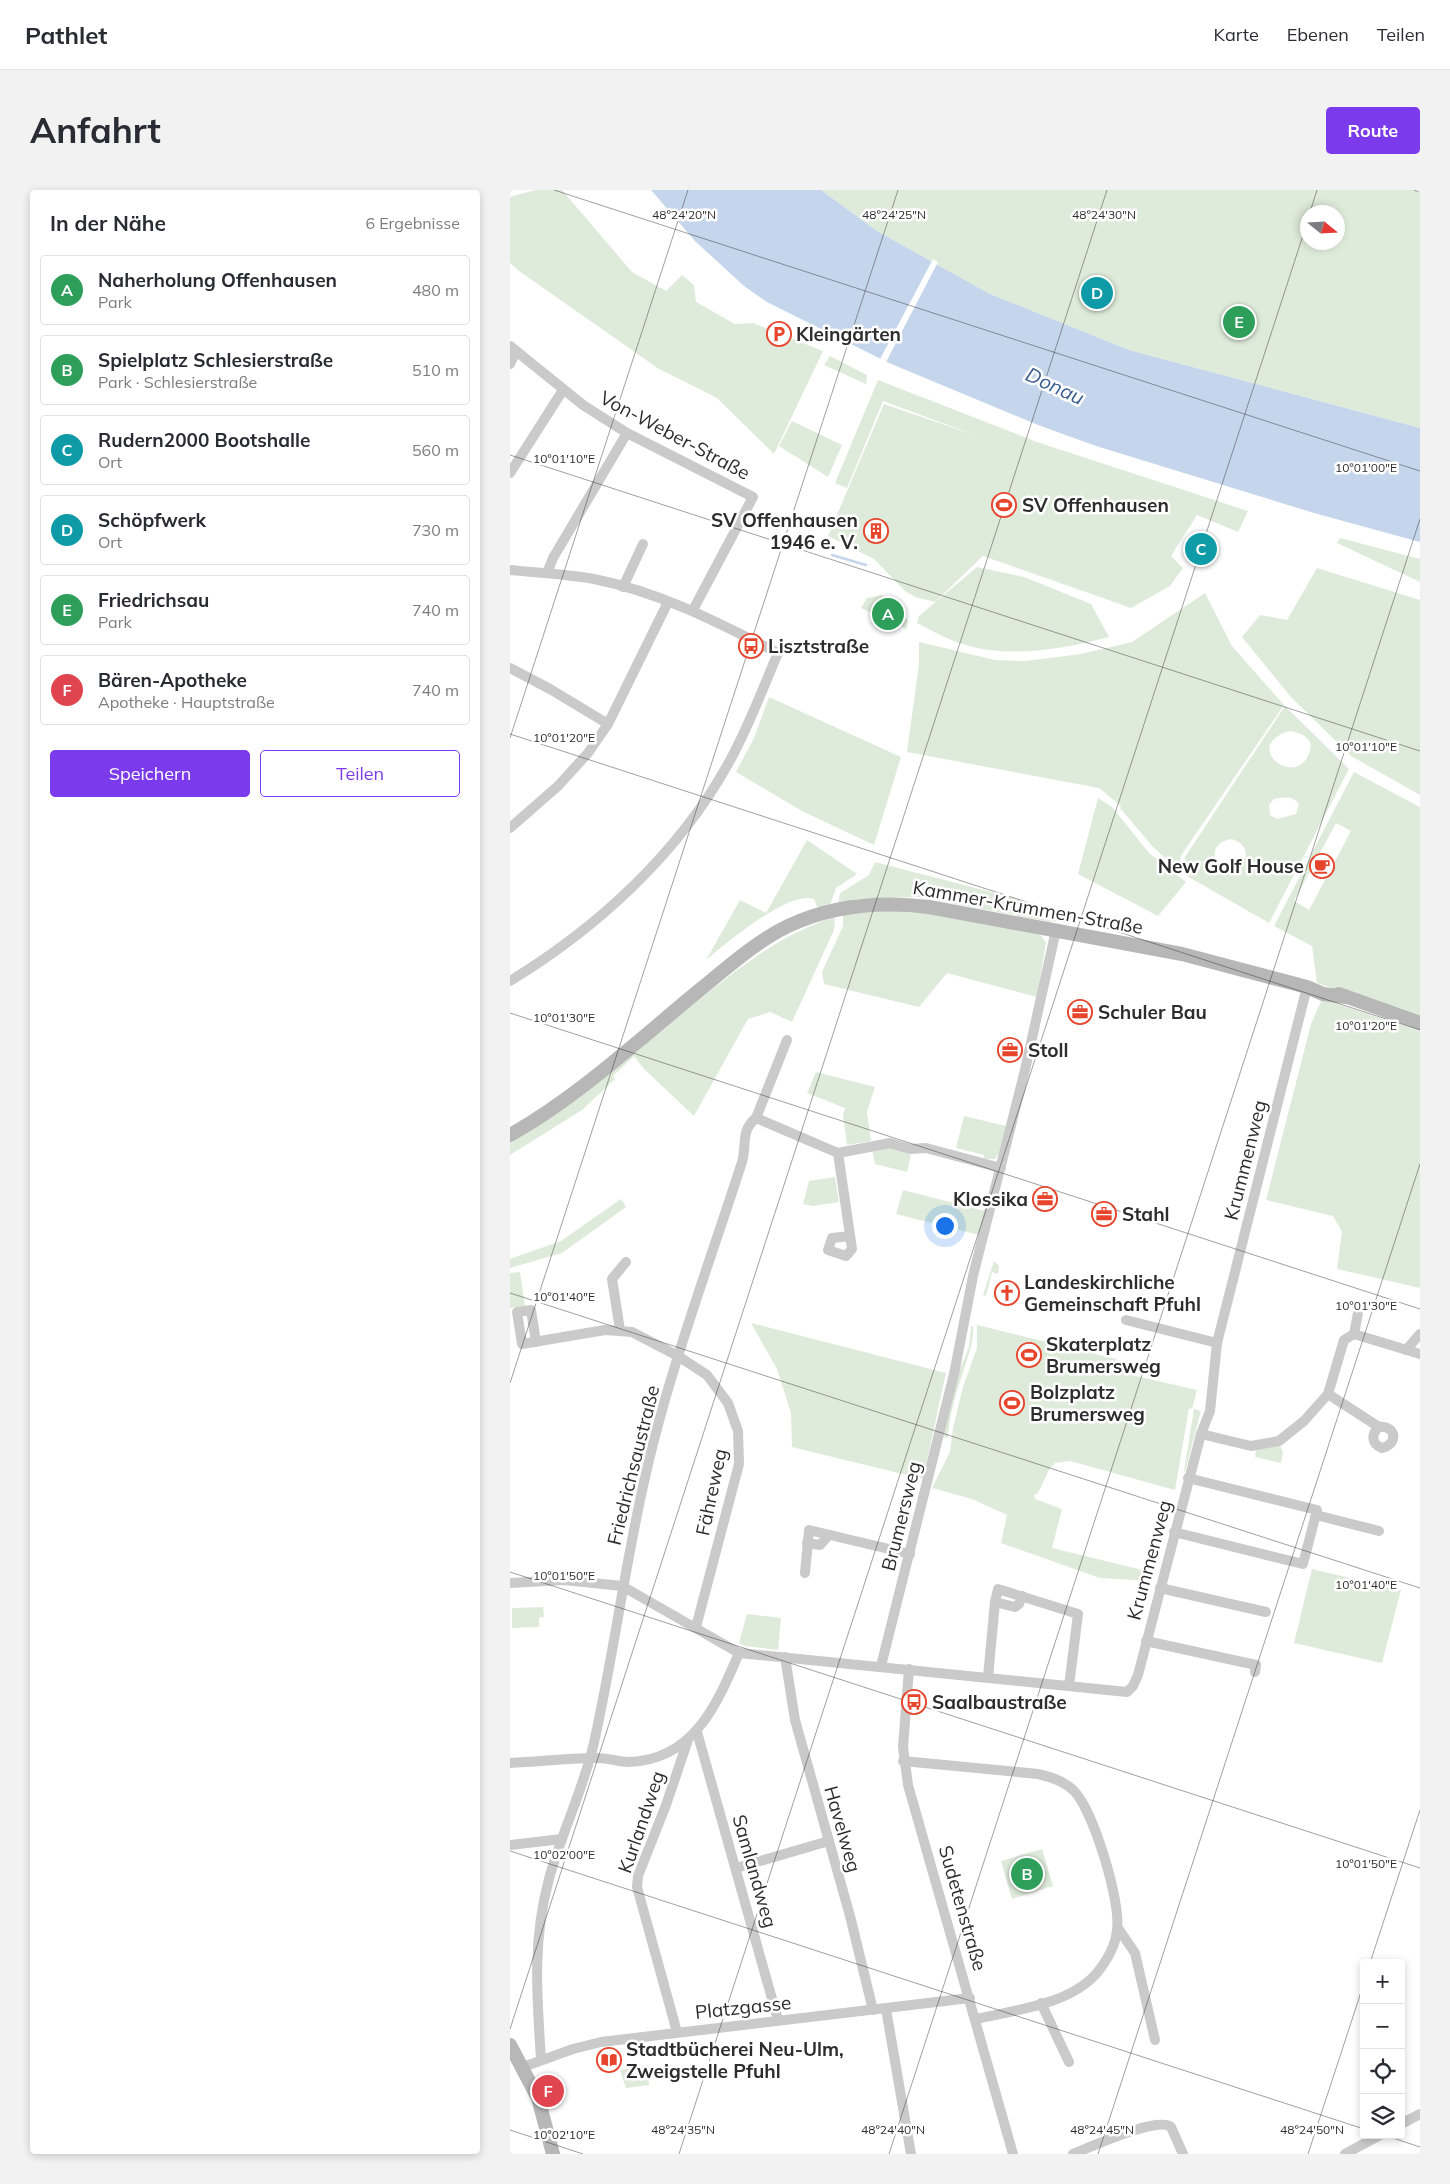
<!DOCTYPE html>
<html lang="de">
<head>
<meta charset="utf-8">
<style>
  body { margin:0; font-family:Mulish,sans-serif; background:#f2f2f3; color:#2b2b33 }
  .controls { position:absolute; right:15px; bottom:15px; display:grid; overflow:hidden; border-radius:5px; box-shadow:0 2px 8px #0003 }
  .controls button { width:45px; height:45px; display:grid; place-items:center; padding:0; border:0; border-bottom:1px solid #e1e1e2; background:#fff; color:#2b2b33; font:25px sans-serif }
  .compass { position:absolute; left:790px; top:15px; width:45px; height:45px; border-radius:50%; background:#fff; box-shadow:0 2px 8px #0003; rotate:108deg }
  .you { position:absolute; left:434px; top:1035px; width:18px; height:18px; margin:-12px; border:4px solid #fff; border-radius:50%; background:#1a73e8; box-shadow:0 0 0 8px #1a73e833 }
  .badge { display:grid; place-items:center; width:32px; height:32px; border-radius:50%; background:#7c3aed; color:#fff; font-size:16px; font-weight:700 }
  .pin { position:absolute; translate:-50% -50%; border:2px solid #fff; box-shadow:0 1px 5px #0006 }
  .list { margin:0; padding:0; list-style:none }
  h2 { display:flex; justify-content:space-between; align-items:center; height:65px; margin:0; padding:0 20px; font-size:21px }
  h2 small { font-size:16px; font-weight:400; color:#7c7c81 }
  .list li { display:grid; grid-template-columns:32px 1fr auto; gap:15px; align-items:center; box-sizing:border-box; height:70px; margin:0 10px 10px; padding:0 10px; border:1px solid #e1e1e2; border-radius:5px }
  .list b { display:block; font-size:19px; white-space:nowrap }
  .list p { margin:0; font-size:16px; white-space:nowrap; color:#7c7c81 }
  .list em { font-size:16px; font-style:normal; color:#7c7c81 }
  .actions { display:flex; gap:10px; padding:15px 20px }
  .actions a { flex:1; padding:11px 0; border:1px solid #7c3aed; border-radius:5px; text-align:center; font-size:18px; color:#7c3aed }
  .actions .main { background:#7c3aed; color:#fff }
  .icon { flex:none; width:28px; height:28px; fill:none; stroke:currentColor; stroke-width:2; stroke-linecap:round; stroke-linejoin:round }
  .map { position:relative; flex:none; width:910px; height:1964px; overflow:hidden; border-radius:5px }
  header { display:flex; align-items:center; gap:30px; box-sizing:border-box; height:70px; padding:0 25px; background:#fff; border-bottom:1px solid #e1e1e2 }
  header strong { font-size:24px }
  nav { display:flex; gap:28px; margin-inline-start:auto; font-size:18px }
  .intro { display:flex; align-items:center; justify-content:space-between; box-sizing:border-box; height:120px; padding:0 30px }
  h1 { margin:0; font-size:35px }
  .button { padding:12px 22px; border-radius:5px; background:#7c3aed; color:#fff; font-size:18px; font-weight:700 }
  main { display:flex; gap:30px; padding:0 30px }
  aside { flex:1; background:#fff; border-radius:5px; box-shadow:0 2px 8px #0003 }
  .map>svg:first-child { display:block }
  .green { fill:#dfebda; fill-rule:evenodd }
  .water { fill:#c5d5eb }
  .pier { fill:#fff }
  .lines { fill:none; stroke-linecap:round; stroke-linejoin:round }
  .stream { stroke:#c5d5eb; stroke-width:2.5 }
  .street { stroke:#cacaca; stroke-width:10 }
  .secondary { stroke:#b7b7b7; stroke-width:14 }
  .ticks { fill:none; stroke:#2d2d2d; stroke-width:1; stroke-opacity:0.45 }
  .labels { text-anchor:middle; stroke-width:5; stroke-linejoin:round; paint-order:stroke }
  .poi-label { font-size:19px; font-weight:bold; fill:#2d2d2d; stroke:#fff; text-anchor:start }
  .street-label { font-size:19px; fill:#2d2d2d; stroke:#fff }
  .water-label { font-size:20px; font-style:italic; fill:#3a5d8f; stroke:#fff }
  .ticks-label { font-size:12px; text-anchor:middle; fill:#2d2d2d; stroke:#fff; stroke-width:5; stroke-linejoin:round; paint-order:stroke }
</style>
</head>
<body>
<header>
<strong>Pathlet</strong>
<nav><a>Karte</a><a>Ebenen</a><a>Teilen</a></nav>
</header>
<div class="intro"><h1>Anfahrt</h1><a class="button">Route</a></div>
<main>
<aside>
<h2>In der Nähe<small>6 Ergebnisse</small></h2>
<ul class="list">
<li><span class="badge" style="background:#2e9e5b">A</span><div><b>Naherholung Offenhausen</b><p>Park</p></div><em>480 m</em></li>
<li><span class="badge" style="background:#2e9e5b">B</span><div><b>Spielplatz Schlesierstraße</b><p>Park · Schlesierstraße</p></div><em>510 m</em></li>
<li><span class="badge" style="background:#0f9aa8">C</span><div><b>Rudern2000 Bootshalle</b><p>Ort</p></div><em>560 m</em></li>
<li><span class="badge" style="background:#0f9aa8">D</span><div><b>Schöpfwerk</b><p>Ort</p></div><em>730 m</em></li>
<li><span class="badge" style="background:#2e9e5b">E</span><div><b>Friedrichsau</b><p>Park</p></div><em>740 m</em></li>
<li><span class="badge" style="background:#e0444e">F</span><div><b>Bären-Apotheke</b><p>Apotheke · Hauptstraße</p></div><em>740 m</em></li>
</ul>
<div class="actions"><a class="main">Speichern</a><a>Teilen</a></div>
</aside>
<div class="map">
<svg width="910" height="1964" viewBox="0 0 910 1964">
  <rect width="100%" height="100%" fill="#fff"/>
  <!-- green -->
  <g class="green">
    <polygon points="25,0 52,0 122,82 156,101 172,85 184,95 186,112 225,134 243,133 313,161 264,264 207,208 149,179 9,81 0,73 0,7"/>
    <path d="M311,0H910V238L619,160L478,103L367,41ZM798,22H828V52H798Z"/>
    <polygon points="320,166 357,185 356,194 314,175"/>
    <polygon points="368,190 527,252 738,321 728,342 687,325 661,366 673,378 660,396 621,418 473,366 425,412 405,407 395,401 364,369 318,346 374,214 470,247 373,211 337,298 325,293"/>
    <polygon points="282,231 332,255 318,287 269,256"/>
    <polygon points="830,348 910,369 910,392 827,353"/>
    <path d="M467,377L514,387L581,414L599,447C553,459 499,469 452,454C436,449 421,440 407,433L409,426Z"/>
    <polygon points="807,378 910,410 910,605 841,566 781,507 732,447 750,425 777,430"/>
    <polygon points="695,403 722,456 774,515 670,667 673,684 642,656 610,618 611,616 589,598 397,562 409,474 409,452 485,470 515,471 571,464 622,452"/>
    <polygon points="372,405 398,430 396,439 351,418 357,408"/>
    <polygon points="259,507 391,567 364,655 292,621 226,582 244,548"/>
    <path d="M775,516L839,579L759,733L677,686L675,667ZM780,541C790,543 797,545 801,555C794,606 726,556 780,541ZM769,608C777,607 784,607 789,614L786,624L767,629L760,625L759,615L764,609ZM722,649C756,661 718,696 706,670C701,658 711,650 722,649Z"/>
    <path d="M844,582L910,617V827L807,793L802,756L764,736ZM826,633L841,641L799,720L784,711Z"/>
    <polygon points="588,608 602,617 639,663 676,692 648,726 568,684"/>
    <path d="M297,650L347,684L326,698L320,715L308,719L304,709C279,700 215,754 196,770L230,710L256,723Z"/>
    <polygon points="365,672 554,721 551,731 541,732 407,707 348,709 328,713 330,703 359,685"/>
    <polygon points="393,719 527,741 536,752 527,807 437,783 409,817 314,794 312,782 333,736 333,723"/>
    <path d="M325,727L324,740L282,832L260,822L238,829L184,926L133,878L124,866L103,886L105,889L72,920L0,965V951C54,911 109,872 162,831C215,791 260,747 325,727Z"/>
    <polygon points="812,809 910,841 910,1098 827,1079 832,1042 823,1026 756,1010 801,834"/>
    <polygon points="306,882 365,897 357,922 361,951 337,955 333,925 335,918 297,903"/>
    <polygon points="454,926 496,936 489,963 485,969 474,969 474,965 446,958"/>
    <polygon points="378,956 397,961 398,964 401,965 397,982 365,974 362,959"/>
    <polygon points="325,987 329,1012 303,1016 293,1014 299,991"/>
    <polygon points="393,1000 475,1021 469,1045 386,1024"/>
    <polygon points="111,1009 116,1017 52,1063 0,1078 0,1069 51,1051"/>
    <polygon points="484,1071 489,1076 488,1084 482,1082 476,1106 473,1105"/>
    <polygon points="10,1082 15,1116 0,1118 0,1083"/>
    <polygon points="241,1133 436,1183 413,1289 282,1257 281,1223 267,1179"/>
    <polygon points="467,1135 606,1169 604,1181 687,1200 682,1219 679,1218 665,1300 560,1271 545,1273 539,1280 528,1303 524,1305 525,1309 552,1319 542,1358 645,1383 643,1391 590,1388 491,1353 497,1325 462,1309 422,1298 440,1262 443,1238 453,1197 467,1158"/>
    <path d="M461,1136H463C464,1154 458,1165 453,1182C446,1203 439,1226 438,1248L432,1246L448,1184L459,1157Z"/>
    <polygon points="684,1219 691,1221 675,1282 674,1281"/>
    <polygon points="770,1255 773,1263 771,1273 745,1267 746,1259"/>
    <polygon points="802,1379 891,1400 872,1473 784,1453"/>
    <polygon points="33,1417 34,1427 29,1428 29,1437 2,1438 2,1418"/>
    <polygon points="237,1424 271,1428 268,1460 235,1456 229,1453"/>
    <polygon points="532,1659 543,1696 502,1709 491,1671"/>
    <polygon points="138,1875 139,1895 116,1898 110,1880"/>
  </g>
  <!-- water -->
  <polygon class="water" points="141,0 311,0 367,41 478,103 619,160 910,238 910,352 804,323 586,256 528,235 379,173 257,112 234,96 185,51"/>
  <!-- pier -->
  <polygon class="pier" points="423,69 428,72 375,174 369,171"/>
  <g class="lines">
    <!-- stream -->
    <polyline class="stream" points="322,365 356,375"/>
    <!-- street -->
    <g class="street">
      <polyline points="0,156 73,215 117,243 243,307 183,420"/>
      <polyline points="0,174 6,161"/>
      <polyline points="0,283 53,200"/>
      <path d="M0,380C28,383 56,384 84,389C150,402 209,433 268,463C252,500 238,539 218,574C168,664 87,738 0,791"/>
      <polyline points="37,383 43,368 117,243"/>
      <polyline points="113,397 133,354"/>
      <polyline points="0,478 40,499 98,534"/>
      <polyline points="0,638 48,596 78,563 98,534 158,412"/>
      <polyline points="246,928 328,963 380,953 400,959 416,958 491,978"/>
      <polyline points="328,963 342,1059 336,1066 318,1060 322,1048 340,1046"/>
      <polyline points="616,1130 707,1153"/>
      <polyline points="110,1140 102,1089 116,1072"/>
      <polyline points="844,1144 848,1123"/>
      <polyline points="26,1152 21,1120 7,1122 12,1154 95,1140 122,1142 168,1166 197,1185 218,1213 228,1241 229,1274 186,1437"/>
      <polyline points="896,1160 910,1144"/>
      <path d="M818,1204L869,1237C886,1235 889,1254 872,1258C861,1254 861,1244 869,1237"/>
      <polyline points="691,1244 741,1256 769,1251 794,1231 818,1204 834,1150 844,1144 910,1164"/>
      <polyline points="806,1325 869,1341"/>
      <polyline points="664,1342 793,1374 807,1320 678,1288"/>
      <polyline points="297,1353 310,1355 319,1345"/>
      <polyline points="295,1383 299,1340 400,1364"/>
      <polyline points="0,1393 54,1390 112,1396 229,1463 617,1502 623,1496 628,1485 691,1244 700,1221 707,1153 797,797"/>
      <polyline points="650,1398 756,1422"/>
      <polyline points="485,1412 505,1417 509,1414 512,1406"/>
      <polyline points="636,1451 746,1475 745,1482"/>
      <polyline points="275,1467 285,1530 340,1726 363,1820"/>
      <polyline points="371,1476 444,1184 463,1086 515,880 546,740"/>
      <polyline points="399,1479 393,1557 398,1595 503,1964"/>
      <polyline points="478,1487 485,1412 488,1399 568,1424 559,1496"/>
      <polyline points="187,1542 268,1830"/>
      <path d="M393,1571L528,1584C542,1587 556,1592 565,1602C584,1623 611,1712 607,1739C606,1755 596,1772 586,1784C558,1815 505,1820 466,1829"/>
      <path d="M0,1573C28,1572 57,1568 84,1568C96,1567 107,1572 119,1572C184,1570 207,1514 229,1463"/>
      <polyline points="0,1655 52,1649"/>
      <polyline points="226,1678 319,1651"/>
      <polyline points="608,1738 625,1763 645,1850"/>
      <polyline points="531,1813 559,1872"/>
      <polyline points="376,1819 401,1964"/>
      <polyline points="167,1842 127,1697 128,1686 156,1615 178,1550"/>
      <path d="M31,1869C27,1807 22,1751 39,1689C51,1645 72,1602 83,1557C103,1469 114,1380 134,1292C158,1183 198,1078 232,972C237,956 230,941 246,928L277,850"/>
      <polyline points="13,1877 63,1859 91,1852 460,1808"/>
      <polyline points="891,1934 910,1924"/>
      <path d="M563,1964C581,1957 647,1926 661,1937L673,1964"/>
      <polyline points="835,1964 870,1945"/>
    </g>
    <!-- secondary -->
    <g class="secondary">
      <polyline points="829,804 910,833"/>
      <path d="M0,945C68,907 132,847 192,798C219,776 247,751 278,736C323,715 370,711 419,717L672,764L797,797L813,804L836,807"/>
      <polyline points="0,1855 28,1908 43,1964"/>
    </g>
  </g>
  <!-- ticks -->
  <path class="ticks" d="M44,0L910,281M904,0L910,2M800,22L807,0M0,265L910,561M0,544L910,840M0,548L178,0M0,823L910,1119M0,1103L910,1398M0,1193L388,0M0,1382L910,1678M0,1661L854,1939M860,1773L910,1620M0,1839L597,0M0,1940L73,1964M874,1945L910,1957M169,1964L798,30M379,1964L910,329M588,1964L910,974M798,1964L854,1793"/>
  <!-- icons -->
  <defs>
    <symbol id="parking-ring" viewBox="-11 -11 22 22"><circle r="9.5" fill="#fff" stroke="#e7442c" stroke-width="1.5"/><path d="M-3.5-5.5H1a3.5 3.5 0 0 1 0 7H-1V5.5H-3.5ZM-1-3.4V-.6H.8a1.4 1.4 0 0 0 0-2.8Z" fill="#e7442c"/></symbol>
    <symbol id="stadium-ring" viewBox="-11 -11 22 22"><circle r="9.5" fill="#fff" stroke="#e7442c" stroke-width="1.5"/><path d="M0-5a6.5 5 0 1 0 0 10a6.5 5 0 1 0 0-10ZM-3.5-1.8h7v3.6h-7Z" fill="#e7442c"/></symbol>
    <symbol id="building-ring" viewBox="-11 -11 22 22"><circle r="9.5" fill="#fff" stroke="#e7442c" stroke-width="1.5"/><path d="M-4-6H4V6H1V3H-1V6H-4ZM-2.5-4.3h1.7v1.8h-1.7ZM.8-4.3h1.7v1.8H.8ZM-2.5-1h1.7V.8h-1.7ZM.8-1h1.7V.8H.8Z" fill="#e7442c"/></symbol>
    <symbol id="bus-ring" viewBox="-11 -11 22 22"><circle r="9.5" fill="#fff" stroke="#e7442c" stroke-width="1.5"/><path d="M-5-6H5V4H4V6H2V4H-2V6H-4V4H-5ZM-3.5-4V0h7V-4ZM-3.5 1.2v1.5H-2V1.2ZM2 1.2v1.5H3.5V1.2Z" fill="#e7442c"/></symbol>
    <symbol id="cafe-ring" viewBox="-11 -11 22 22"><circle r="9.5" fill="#fff" stroke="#e7442c" stroke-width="1.5"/><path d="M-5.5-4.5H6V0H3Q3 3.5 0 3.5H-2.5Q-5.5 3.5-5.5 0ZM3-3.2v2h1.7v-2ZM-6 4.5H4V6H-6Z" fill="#e7442c"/></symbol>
    <symbol id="office-ring" viewBox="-11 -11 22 22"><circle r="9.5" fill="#fff" stroke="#e7442c" stroke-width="1.5"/><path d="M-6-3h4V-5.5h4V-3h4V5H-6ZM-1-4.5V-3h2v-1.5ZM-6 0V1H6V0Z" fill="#e7442c"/></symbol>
    <symbol id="church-ring" viewBox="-11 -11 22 22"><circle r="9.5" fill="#fff" stroke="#e7442c" stroke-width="1.5"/><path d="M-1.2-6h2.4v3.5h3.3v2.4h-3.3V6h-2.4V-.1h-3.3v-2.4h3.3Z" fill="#e7442c"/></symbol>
    <symbol id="library-ring" viewBox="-11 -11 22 22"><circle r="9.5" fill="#fff" stroke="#e7442c" stroke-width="1.5"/><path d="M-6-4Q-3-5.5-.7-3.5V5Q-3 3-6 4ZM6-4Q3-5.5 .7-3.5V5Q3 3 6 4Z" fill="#e7442c"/></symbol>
  </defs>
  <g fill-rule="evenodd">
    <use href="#parking-ring" x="255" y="130" width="28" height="28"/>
    <use href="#stadium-ring" x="480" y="301" width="28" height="28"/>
    <use href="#building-ring" x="352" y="327" width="28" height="28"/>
    <use href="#bus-ring" x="227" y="442" width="28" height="28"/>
    <use href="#cafe-ring" x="798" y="662" width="28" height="28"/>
    <use href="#office-ring" x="556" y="808" width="28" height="28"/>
    <use href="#office-ring" x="486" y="846" width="28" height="28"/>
    <use href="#office-ring" x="521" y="995" width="28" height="28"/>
    <use href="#office-ring" x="580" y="1010" width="28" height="28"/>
    <use href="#church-ring" x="483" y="1089" width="28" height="28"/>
    <use href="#stadium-ring" x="505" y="1151" width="28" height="28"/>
    <use href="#stadium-ring" x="488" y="1199" width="28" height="28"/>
    <use href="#bus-ring" x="390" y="1498" width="28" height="28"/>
    <use href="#library-ring" x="85" y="1856" width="28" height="28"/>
  </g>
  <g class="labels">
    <!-- poi labels -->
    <g class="poi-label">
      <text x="286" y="151">Kleingärten</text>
      <text x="512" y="322">SV Offenhausen</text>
      <text x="348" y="337" text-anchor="end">SV Offenhausen<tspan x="348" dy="22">1946 e. V.</tspan></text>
      <text x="258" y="463">Lisztstraße</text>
      <text x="794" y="683" text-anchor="end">New Golf House</text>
      <text x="588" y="829">Schuler Bau</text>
      <text x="518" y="867">Stoll</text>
      <text x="518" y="1016" text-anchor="end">Klossika</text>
      <text x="612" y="1031">Stahl</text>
      <text x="514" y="1099">Landeskirchliche<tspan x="514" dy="22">Gemeinschaft Pfuhl</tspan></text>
      <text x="536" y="1161">Skaterplatz<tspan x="536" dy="22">Brumersweg</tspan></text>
      <text x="520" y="1209">Bolzplatz<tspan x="520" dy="22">Brumersweg</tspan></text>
      <text x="422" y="1519">Saalbaustraße</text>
      <text x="116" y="1866">Stadtbücherei Neu-Ulm,<tspan x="116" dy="22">Zweigstelle Pfuhl</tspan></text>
    </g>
    <!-- street labels -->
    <g class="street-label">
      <text transform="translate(165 245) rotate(28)" y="7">Von-Weber-Straße</text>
      <text transform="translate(518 717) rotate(10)" y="7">Kammer-Krummen-Straße</text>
      <text transform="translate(735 970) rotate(-76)" y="7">Krummenweg</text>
      <text transform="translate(123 1275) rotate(-76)" y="7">Friedrichsaustraße</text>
      <text transform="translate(201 1302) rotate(-78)" y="7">Fähreweg</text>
      <text transform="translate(391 1326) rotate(-76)" y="7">Brumersweg</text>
      <text transform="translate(639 1370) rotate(-75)" y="7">Krummenweg</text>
      <text transform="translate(131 1632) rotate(-71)" y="7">Kurlandweg</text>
      <text transform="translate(333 1639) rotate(74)" y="7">Havelweg</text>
      <text transform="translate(245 1681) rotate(74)" y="7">Samlandweg</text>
      <text transform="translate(453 1718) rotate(74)" y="7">Sudetenstraße</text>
      <text transform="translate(233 1817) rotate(-6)" y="7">Platzgasse</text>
    </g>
    <!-- water labels -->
    <g class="water-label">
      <text transform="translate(545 196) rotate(25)" y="7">Donau</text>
    </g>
  </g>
  <g class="ticks-label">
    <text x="174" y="29">48°24'20"N</text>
    <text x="384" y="29">48°24'25"N</text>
    <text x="594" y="29">48°24'30"N</text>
    <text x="54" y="273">10°01'10"E</text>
    <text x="856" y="282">10°01'00"E</text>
    <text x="54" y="552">10°01'20"E</text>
    <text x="856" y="561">10°01'10"E</text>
    <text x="54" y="832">10°01'30"E</text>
    <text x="856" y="840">10°01'20"E</text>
    <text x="54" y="1111">10°01'40"E</text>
    <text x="856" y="1120">10°01'30"E</text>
    <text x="54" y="1390">10°01'50"E</text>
    <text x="856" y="1399">10°01'40"E</text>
    <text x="54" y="1669">10°02'00"E</text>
    <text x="856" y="1678">10°01'50"E</text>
    <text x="173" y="1944">48°24'35"N</text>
    <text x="383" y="1944">48°24'40"N</text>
    <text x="592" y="1944">48°24'45"N</text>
    <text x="802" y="1944">48°24'50"N</text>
    <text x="54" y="1949">10°02'10"E</text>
  </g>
</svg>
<div class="controls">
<button>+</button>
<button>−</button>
<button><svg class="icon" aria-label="locate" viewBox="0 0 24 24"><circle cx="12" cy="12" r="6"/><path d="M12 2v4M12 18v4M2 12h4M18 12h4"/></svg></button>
<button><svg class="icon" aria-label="layers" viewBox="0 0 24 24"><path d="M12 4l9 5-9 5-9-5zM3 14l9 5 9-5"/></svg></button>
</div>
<svg class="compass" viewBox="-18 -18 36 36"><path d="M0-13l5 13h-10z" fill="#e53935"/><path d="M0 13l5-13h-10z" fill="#7c7c81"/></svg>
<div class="you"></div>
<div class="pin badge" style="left:378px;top:424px;background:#2e9e5b">A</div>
<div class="pin badge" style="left:517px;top:1684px;background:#2e9e5b">B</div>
<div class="pin badge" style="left:691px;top:359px;background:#0f9aa8">C</div>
<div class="pin badge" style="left:587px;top:103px;background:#0f9aa8">D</div>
<div class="pin badge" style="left:729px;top:132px;background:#2e9e5b">E</div>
<div class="pin badge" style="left:38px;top:1901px;background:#e0444e">F</div>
</div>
</main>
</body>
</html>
